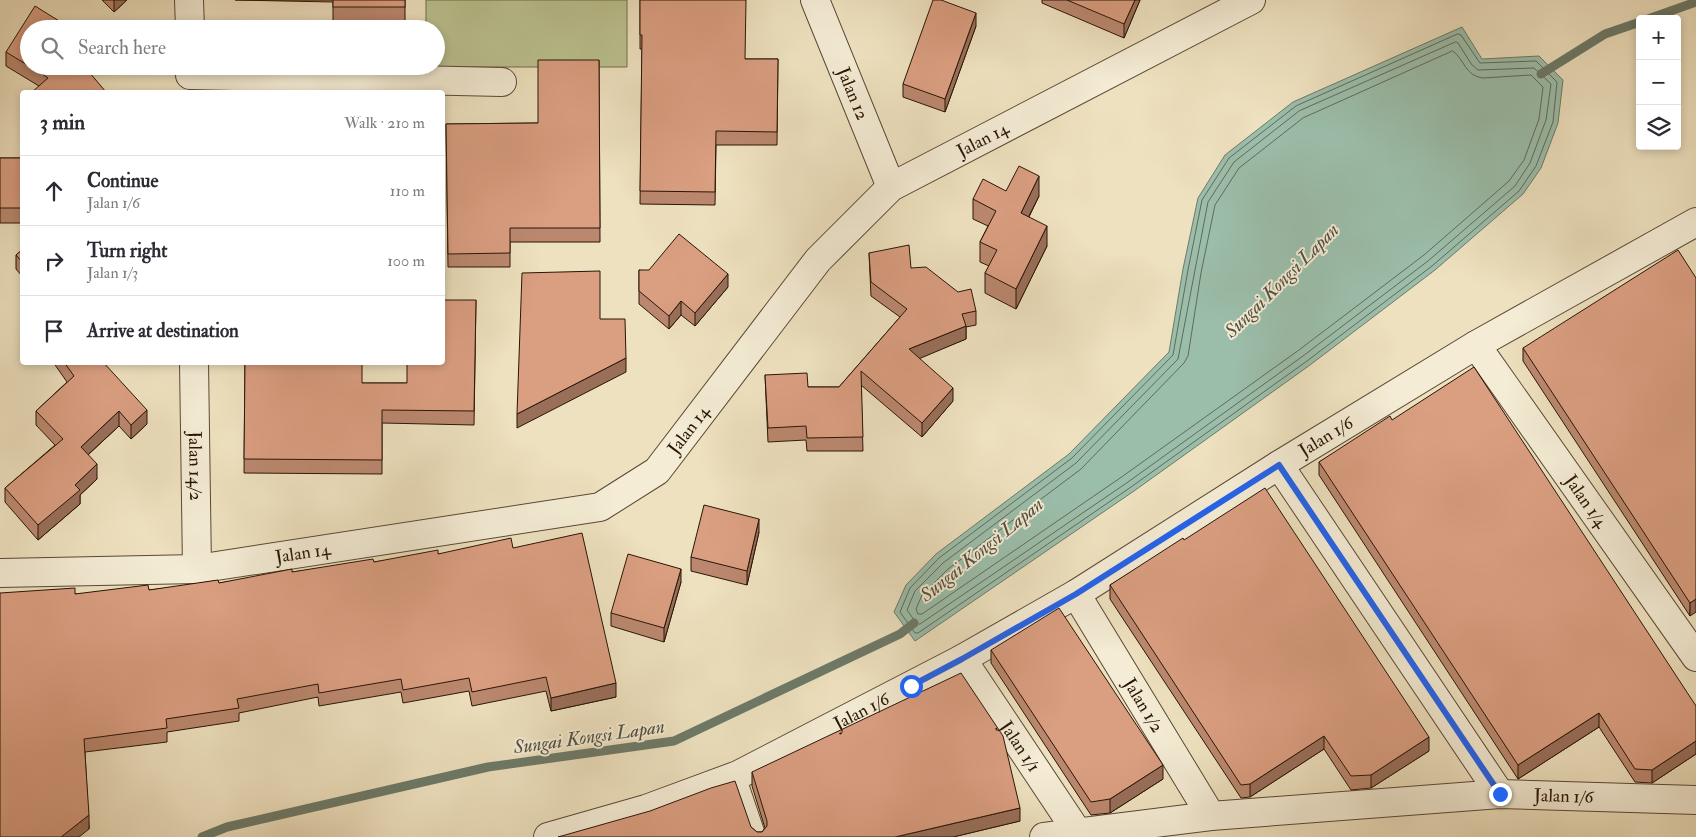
<!DOCTYPE html>
<html lang="en">
<head>
<meta charset="utf-8">
<style>
  body { margin:0; font-family:"IM FELL Double Pica",serif; background:#f7f7f7; color:#2b2b33 }
  .controls { position:absolute; right:15px; top:15px; display:grid; overflow:hidden; border-radius:5px; box-shadow:0 2px 8px #0003 }
  .controls button { width:45px; height:45px; display:grid; place-items:center; padding:0; border:0; border-bottom:1px solid #e1e1e2; background:#fff; color:#2b2b33; font:25px sans-serif }
  .stop { position:absolute; width:15px; height:15px; margin:-11px; border:4px solid #2563eb; border-radius:50%; background:#fff }
  .stop.end { background:#2563eb; border-color:#fff; box-shadow:0 1px 5px #0008 }
  .list { margin:0; padding:0; list-style:none }
  h2 { display:flex; justify-content:space-between; align-items:center; height:65px; margin:0; padding:0 20px; font-size:21px }
  h2 small { font-size:16px; font-weight:400; color:#7c7c81 }
  .list li { display:grid; grid-template-columns:32px 1fr auto; gap:15px; align-items:center; box-sizing:border-box; height:70px; padding:0 20px; border-top:1px solid #e1e1e2 }
  .list b { display:block; font-size:19px; white-space:nowrap }
  .list p { margin:0; font-size:16px; white-space:nowrap; color:#7c7c81 }
  .list em { font-size:16px; font-style:normal; color:#7c7c81 }
  .icon { flex:none; width:28px; height:28px; fill:none; stroke:currentColor; stroke-width:2; stroke-linecap:round; stroke-linejoin:round }
  .map { position:relative; flex:none; width:1696px; height:837px; overflow:hidden }
  .search { position:absolute; background:#fff; box-shadow:0 2px 8px #0003; left:20px; top:20px; width:425px; height:55px; display:flex; align-items:center; gap:12px; box-sizing:border-box; padding:0 18px; border-radius:28px; color:#7c7c81; font-size:19px }
  .panel { position:absolute; background:#fff; box-shadow:0 2px 8px #0003; left:20px; top:90px; width:425px; height:275px; border-radius:5px }
  .map>svg:first-child { display:block }
  .green { fill:#bbc290; stroke:#726c4b }
  .water { fill:#9bbeab; stroke:#6d7a69 }
  .lines { fill:none; stroke-linecap:round; stroke-linejoin:round }
  .shore { stroke:#626a58; stroke-width:1 }
  .stream { stroke:#6d7a69; stroke-width:9 }
  .service-casing { stroke:#5a4834; stroke-width:16 }
  .minor-casing { stroke:#5a4834; stroke-width:30 }
  .service { stroke:#f4ecd5; stroke-width:14 }
  .minor { stroke:#f4ecd5; stroke-width:28 }
  .wall { fill:#bb886f; stroke:#291506 }
  .shaded-wall { fill:#996f5a; stroke:#291506 }
  .building { fill:#da9e81; stroke:#291506 }
  .route { stroke:#2563eb; stroke-width:6 }
  .labels { text-anchor:middle; stroke-width:4; stroke-linejoin:round; paint-order:stroke }
  .street-label { font-size:18px; fill:#291506; stroke:#f4ecd5 }
  .water-label { font-size:19px; font-style:italic; fill:#515040; stroke:#f4ecd5 }
</style>
</head>
<body>
<div class="map">
<svg width="1696" height="837" viewBox="0 0 1696 837">
  <rect width="100%" height="100%" fill="#eee1bf"/>
  <filter id="stains"><feTurbulence type="fractalNoise" baseFrequency=".004" numOctaves="4"/><feColorMatrix values="0 0 0 0 .2 0 0 0 0 .09 0 0 0 0 .02 0 0 0 .5 -.17"/></filter>
  <radialGradient id="worn" r=".72"><stop offset=".6" stop-color="#630" stop-opacity="0"/><stop offset="1" stop-color="#630" stop-opacity=".3"/></radialGradient>
  <!-- green -->
  <polygon class="green" points="426,0 627,0 627,67 426,67 436,66 436,29 426,29"/>
  <!-- water -->
  <polygon class="water" points="1462,27 1482,59 1539,56 1563,80 1558,123 1541,168 1523,194 1435,270 1310,365 1134,491 915,641 894,612 906,585 936,554 1069,454 1169,352 1183,269 1198,198 1225,155 1293,102"/>
  <g class="lines">
    <!-- shore -->
    <g class="shore">
      <polygon points="1458,34 1461,35 1480,63 1536,61 1557,82 1553,122 1536,166 1519,191 1432,266 1307,361 1131,487 918,633 915,633 900,612 910,588 939,558 1072,458 1173,355 1188,270 1202,200 1229,158 1296,106"/>
      <polygon points="1456,42 1458,43 1472,65 1478,70 1534,68 1551,84 1546,120 1530,163 1515,186 1428,261 1303,356 1128,482 920,624 917,624 907,610 915,591 943,563 1076,463 1178,359 1208,202 1234,162 1299,111"/>
      <path d="M1453,51C1465,60 1465,76 1483,78L1531,75L1543,87L1539,119L1524,160L1509,181L1424,255L1299,350L1123,476L922,614H918L916,609L922,595L948,569L1081,469L1184,363L1188,356L1201,273L1215,205L1239,168L1303,118Z"/>
    </g>
    <!-- stream -->
    <g class="stream">
      <polyline points="1648,19 1696,2"/>
      <polyline points="1541,74 1605,34 1640,22"/>
      <polyline points="202,837 227,827 488,767 674,741 900,634 914,623"/>
    </g>
    <defs>
      <polyline id="service" points="738,775 759,837"/>
      <g id="minor">
        <polyline points="189,0 190,29"/>
        <path id="s1" d="M815,0L891,187"/>
        <polyline points="190,75 502,82"/>
        <path id="s2" d="M1476,345L1696,657"/>
        <path id="s3" d="M194,362L197,569"/>
        <polyline points="1279,465 1500,794"/>
        <path id="s4" d="M0,573L197,569L600,507L657,471L818,260L891,187L1251,0"/>
        <path id="s5" d="M1076,594L1211,816"/>
        <path id="s6" d="M962,659L1078,833"/>
        <path id="s7" d="M548,837L646,809L738,775L962,659L1076,594L1279,465L1476,345L1696,222"/>
        <path id="s8" d="M1044,837L1211,816L1500,794L1696,800"/>
      </g>
    </defs>
    <!-- service casing -->
    <use href="#service" class="service-casing"/>
    <!-- minor casing -->
    <use href="#minor" class="minor-casing"/>
    <!-- service -->
    <use href="#service" class="service"/>
    <!-- minor -->
    <use href="#minor" class="minor"/>
  </g>
  <!-- wall -->
  <g class="wall">
    <polygon points="102,0 127,0 114,12"/>
    <polygon points="235,0 405,0 405,21 333,21 333,2"/>
    <polygon points="640,0 745,59 778,59 777,145 716,145 715,205 640,204 642,49 640,49"/>
    <polygon points="1042,0 1140,0 1124,38 1042,3"/>
    <polygon points="976,26 945,112 903,97 903,84"/>
    <polygon points="29,29 29,66 88,66 86,69 39,86 6,66 6,52"/>
    <polygon points="599,60 600,242 510,242 510,267 448,267 446,124 538,123"/>
    <rect x="0" y="158" width="22" height="65"/>
    <polygon points="1006,191 1039,196 1029,217 1047,246 1016,309 985,293 985,273 989,266 980,262 980,242 988,226 973,219 973,199"/>
    <polygon points="22,250 22,276 16,269 16,255"/>
    <polygon points="869,253 911,268 976,311 976,325 966,327 966,339 919,358 953,401 922,437 861,385 863,451 807,451 806,440 768,442 765,375 808,387 839,387 900,317 871,296"/>
    <polygon points="639,270 728,287 695,326 681,315 669,329 639,304"/>
    <polygon points="1696,278 1690,616 1523,361 1523,348"/>
    <polygon points="476,300 474,425 382,423 382,474 244,473 245,362 362,383 407,383"/>
    <polygon points="53,362 103,362 147,424 131,439 119,426 88,455 97,479 80,495 80,504 38,540 5,502 5,488 55,445 36,425 36,411 67,382"/>
    <polygon points="1392,420 1696,706 1696,754 1652,783 1635,782 1599,727 1518,779 1319,475 1319,462"/>
    <polygon points="759,532 747,585 691,571 691,557"/>
    <polygon points="1184,540 1429,751 1371,788 1351,790 1324,749 1250,797 1241,798 1110,599 1110,585"/>
    <polygon points="513,548 616,697 551,711 546,691 472,706 469,691 403,703 401,692 319,706 318,697 239,713 239,721 167,732 167,742 85,752 89,829 75,594 149,590 219,583 292,572 438,554"/>
    <polygon points="681,582 664,642 611,626 611,613"/>
    <polygon points="991,650 1163,779 1110,813 1091,815 991,663"/>
    <polygon points="752,772 1020,821 953,837 558,837 751,827 757,832 762,832 765,828 752,786"/>
  </g>
  <!-- shaded-wall -->
  <g class="shaded-wall">
    <polygon points="114,0 127,0 114,12"/>
    <polygon points="1135,0 1140,0 1124,38 1124,24"/>
    <polygon points="976,13 976,26 945,112 945,99"/>
    <polygon points="1039,176 1039,196 1021,232 1021,213"/>
    <polygon points="1047,226 1047,246 1016,309 1016,289"/>
    <polygon points="728,274 728,287 695,326 695,313"/>
    <polygon points="681,301 681,315 669,329 669,316"/>
    <polygon points="966,326 966,339 909,363 909,349"/>
    <polygon points="626,358 626,372 517,428 517,414"/>
    <polygon points="953,388 953,401 922,437 922,423"/>
    <polygon points="147,410 147,424 131,439 131,425"/>
    <polygon points="119,411 119,426 81,461 81,447"/>
    <polygon points="97,464 97,479 80,495 80,504 38,540 38,525 75,485"/>
    <polygon points="759,519 759,532 747,585 747,571"/>
    <polygon points="681,569 681,582 664,642 664,628"/>
    <polygon points="1696,599 1696,612 1690,616 1690,603"/>
    <polygon points="616,683 616,697 551,711 551,698"/>
    <polygon points="1599,713 1599,727 1518,779 1518,765"/>
    <polygon points="1324,736 1324,749 1250,797 1250,784"/>
    <polygon points="1429,737 1429,751 1371,788 1371,775"/>
    <polygon points="1696,741 1696,754 1652,783 1652,770"/>
    <polygon points="1163,765 1163,779 1110,813 1110,799"/>
    <polygon points="1020,808 1020,821 953,837 895,837"/>
    <polygon points="89,815 89,829 79,837 61,837"/>
  </g>
  <!-- building -->
  <g class="building">
    <rect x="333" y="0" width="72" height="7"/>
    <polygon points="640,0 746,0 745,59 778,59 777,132 716,131 715,192 640,191 642,35 640,35"/>
    <polygon points="933,0 941,0 976,13 945,99 903,84"/>
    <polygon points="1067,0 1135,0 1124,24"/>
    <polygon points="35,6 72,29 29,29 29,66 6,52"/>
    <polygon points="538,60 599,60 600,228 510,228 510,253 448,254 446,124 538,123"/>
    <polygon points="30,66 84,66 106,92 32,92 48,78"/>
    <rect x="0" y="158" width="22" height="50"/>
    <polygon points="1019,166 1039,176 1021,213 1047,226 1016,289 985,273 997,250 980,242 996,211 973,199 983,179 1006,191"/>
    <polygon points="679,234 728,274 695,313 681,301 669,316 639,291 639,270 649,270"/>
    <polygon points="909,245 911,268 926,267 958,292 971,289 976,311 962,314 966,326 909,349 953,388 922,423 861,371 863,437 807,438 806,426 768,428 765,375 807,373 808,387 839,387 907,309 871,282 869,253"/>
    <polygon points="22,250 22,262 16,255"/>
    <polygon points="1678,250 1696,278 1696,599 1690,603 1523,348"/>
    <polygon points="600,271 600,319 625,319 626,358 517,414 522,273"/>
    <polygon points="442,300 476,300 474,411 382,410 382,460 244,459 245,362 362,362 362,383 407,383 407,362 442,362"/>
    <polygon points="64,362 103,362 147,410 131,425 119,411 81,447 97,464 75,485 80,490 38,525 5,488 63,439 36,411 74,376"/>
    <polygon points="1474,367 1696,706 1696,741 1652,770 1635,769 1599,713 1518,765 1319,462 1390,416 1392,420"/>
    <polygon points="1265,488 1429,737 1371,775 1351,776 1324,736 1250,784 1241,785 1110,585 1183,538 1184,540"/>
    <polygon points="704,505 759,519 747,571 691,557"/>
    <polygon points="582,533 616,683 551,698 546,677 472,692 469,678 403,690 401,679 319,693 318,684 237,699 239,708 166,719 167,728 84,739 89,815 61,837 0,837 0,593 75,588 75,594 148,585 149,590 218,580 219,583 292,569 292,572 373,559 374,562 438,550 438,554 511,538 513,548"/>
    <polygon points="628,554 681,569 664,628 611,613"/>
    <polygon points="1059,608 1163,765 1110,799 1091,802 991,650"/>
    <polygon points="961,673 1003,736 1020,808 895,837 558,837 650,811 711,788 735,781 751,827 757,832 762,832 767,826 767,821 752,772"/>
  </g>
  <g class="lines">
    <!-- route -->
    <polyline class="route" points="911,686 962,659 1076,594 1279,465 1500,794"/>
  </g>
  <g class="labels">
    <!-- street labels -->
    <g class="street-label">
      <text dy="6" stroke="none"><textPath href="#s1" startOffset="101">Jalan 12</textPath></text>
      <text dy="6" stroke="none"><textPath href="#s4" startOffset="1144">Jalan 14</textPath></text>
      <text dy="6" stroke="none"><textPath href="#s4" startOffset="724">Jalan 14</textPath></text>
      <text dy="6" stroke="none"><textPath href="#s7" startOffset="879">Jalan 1/6</textPath></text>
      <text dy="6" stroke="none"><textPath href="#s3" startOffset="104">Jalan 14/2</textPath></text>
      <text dy="6" stroke="none"><textPath href="#s2" startOffset="191">Jalan 1/4</textPath></text>
      <text dy="6" stroke="none"><textPath href="#s4" startOffset="304">Jalan 14</textPath></text>
      <text dy="6" stroke="none"><textPath href="#s5" startOffset="130">Jalan 1/2</textPath></text>
      <text dy="6" stroke="none"><textPath href="#s7" startOffset="339">Jalan 1/6</textPath></text>
      <text dy="6" stroke="none"><textPath href="#s6" startOffset="105">Jalan 1/1</textPath></text>
      <text dy="6" stroke="none"><textPath href="#s8" startOffset="522">Jalan 1/6</textPath></text>
    </g>
    <!-- water labels -->
    <g class="water-label">
      <text transform="translate(1281 280) rotate(-45)" y="7">Sungai Kongsi Lapan</text>
      <text transform="translate(981 549) rotate(-39)" y="7">Sungai Kongsi Lapan</text>
      <text transform="translate(589 736) rotate(-8)" y="7">Sungai Kongsi Lapan</text>
    </g>
  </g>
  <rect width="100%" height="100%" filter="url(#stains)"/>
  <rect width="100%" height="100%" fill="url(#worn)"/>
</svg>
<div class="controls">
<button>+</button>
<button>−</button>
<button><svg class="icon" aria-label="layers" viewBox="0 0 24 24"><path d="M12 4l9 5-9 5-9-5zM3 14l9 5 9-5"/></svg></button>
</div>
<div class="stop" style="left:911px;top:686px"></div>
<div class="stop end" style="left:1500px;top:794px"></div>
<div class="search"><svg class="icon" aria-label="search" viewBox="0 0 24 24"><circle cx="10" cy="10" r="6"/><path d="M15 15l6 6"/></svg>Search here</div>
<section class="panel">
<h2>3 min<small>Walk · 210 m</small></h2>
<ul class="list">
<li><svg class="icon" aria-label="ahead" viewBox="0 0 24 24"><path d="M12 20V5M6 11l6-6 6 6"/></svg><div><b>Continue</b><p>Jalan 1/6</p></div><em>110 m</em></li>
<li><svg class="icon" aria-label="right" viewBox="0 0 24 24"><path d="M7 20v-9h11M14 6l5 5-5 5"/></svg><div><b>Turn right</b><p>Jalan 1/3</p></div><em>100 m</em></li>
<li><svg class="icon" aria-label="arrive" viewBox="0 0 24 24"><path d="M6 21V4h12l-3 4 3 4H6"/></svg><div><b>Arrive at destination</b></div></li>
</ul>
</section>
</div>
</body>
</html>
